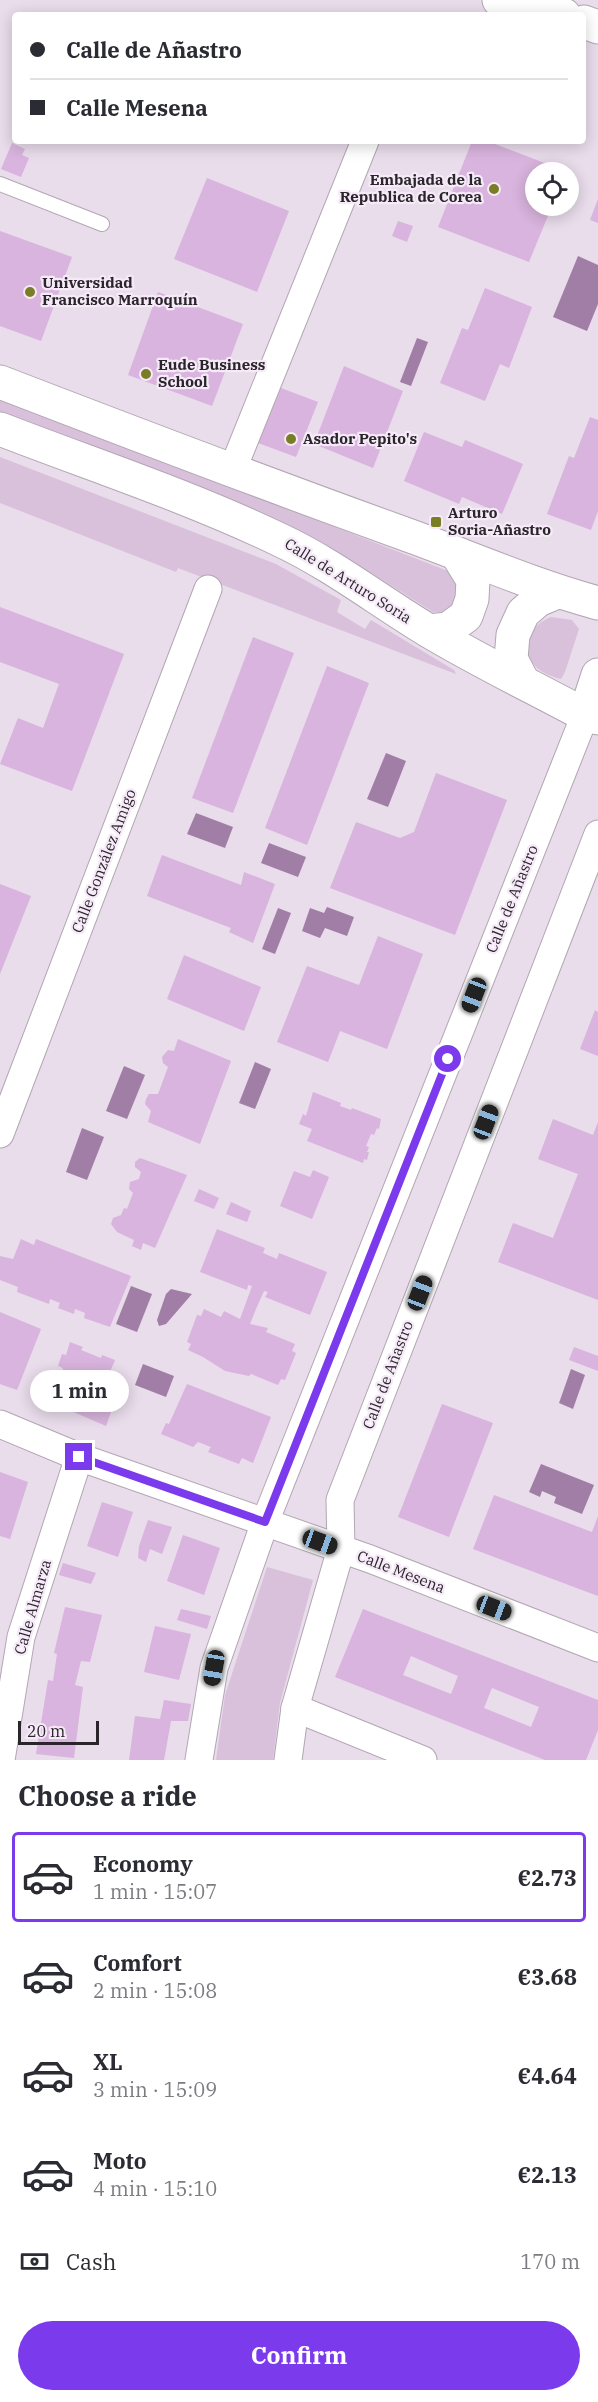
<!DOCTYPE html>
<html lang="en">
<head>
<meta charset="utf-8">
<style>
	body { margin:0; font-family:"IBM Plex Serif",serif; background:#f2f2f3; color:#2b2b33; height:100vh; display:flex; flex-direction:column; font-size:22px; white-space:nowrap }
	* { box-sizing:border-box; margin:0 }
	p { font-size:20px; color:#7c7c81 }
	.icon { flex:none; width:33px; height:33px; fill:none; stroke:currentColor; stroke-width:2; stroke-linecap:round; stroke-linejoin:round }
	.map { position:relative; height:1760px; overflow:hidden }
	.details { display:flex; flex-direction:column; background:#fff; flex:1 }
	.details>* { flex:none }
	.top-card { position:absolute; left:12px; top:12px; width:574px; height:132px; border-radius:6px; box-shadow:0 3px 15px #0003; display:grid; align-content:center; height:132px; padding:0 18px; background:#fff }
	.fabs { position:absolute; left:525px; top:162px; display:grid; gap:12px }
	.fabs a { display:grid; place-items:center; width:54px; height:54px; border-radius:50%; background:#fff; box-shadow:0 3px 15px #0003; font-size:30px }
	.scale { position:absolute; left:18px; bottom:15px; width:81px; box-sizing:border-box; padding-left:6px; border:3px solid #29252a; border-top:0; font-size:16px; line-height:21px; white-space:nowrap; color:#29252a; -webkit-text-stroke:4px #f6e9f8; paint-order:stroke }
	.end { position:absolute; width:27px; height:27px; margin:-14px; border:8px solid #7c3aed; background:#fff; box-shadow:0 0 0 3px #fff }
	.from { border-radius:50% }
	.bubble { position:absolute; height:42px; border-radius:21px; background:#fff; box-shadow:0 3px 15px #0003; font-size:20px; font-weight:800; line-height:42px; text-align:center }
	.car { position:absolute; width:18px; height:36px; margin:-18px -9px; border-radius:8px; box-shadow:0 0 4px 2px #0007; background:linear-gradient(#222 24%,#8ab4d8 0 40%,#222 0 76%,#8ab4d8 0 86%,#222 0) }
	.top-card b { display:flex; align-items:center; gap:21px; height:57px; font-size:22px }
	.top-card b+b { border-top:2px solid #e1e1e2 }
	.top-card i { width:15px; height:15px; background:#2b2b33 }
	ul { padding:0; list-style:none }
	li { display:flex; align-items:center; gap:18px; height:90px; margin:0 12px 9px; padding:0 6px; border:3px solid transparent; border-radius:6px }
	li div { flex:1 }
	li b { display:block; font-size:22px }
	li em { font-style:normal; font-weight:800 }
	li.on { border-color:#7c3aed }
	li>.icon { width:54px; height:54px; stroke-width:1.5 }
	h2 { padding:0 18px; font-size:27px; line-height:72px }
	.pay { display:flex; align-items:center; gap:15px; height:66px; padding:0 18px; font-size:22px }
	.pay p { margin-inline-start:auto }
	.action { display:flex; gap:12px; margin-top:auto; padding:12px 18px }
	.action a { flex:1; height:69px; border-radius:36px; background:#7c3aed; color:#fff; font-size:24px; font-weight:800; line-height:69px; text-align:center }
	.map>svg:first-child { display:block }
	.green { fill:#d9c1dc }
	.water { fill:#a17ea6 }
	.building { fill:#d9b4de; fill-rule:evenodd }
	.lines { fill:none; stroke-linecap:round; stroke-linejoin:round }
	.lane-casing { stroke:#b2a6b3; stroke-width:16 }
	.street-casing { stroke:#b2a6b3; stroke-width:29 }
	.primary-casing { stroke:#b2a6b3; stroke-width:35 }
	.highway-casing { stroke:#b2a6b3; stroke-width:35 }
	.lane { stroke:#fff; stroke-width:14 }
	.street { stroke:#fff; stroke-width:27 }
	.primary { stroke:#fff; stroke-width:33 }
	.highway { stroke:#fff; stroke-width:33 }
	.route { stroke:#7c3aed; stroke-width:8 }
	.poi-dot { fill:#787d26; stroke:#f6e9f8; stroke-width:2 }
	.labels { text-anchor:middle; stroke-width:4.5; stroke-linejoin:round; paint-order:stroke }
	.poi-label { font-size:15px; font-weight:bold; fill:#29252a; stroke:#f6e9f8; text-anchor:start }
	.street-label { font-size:15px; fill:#29252a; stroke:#f6e9f8 }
</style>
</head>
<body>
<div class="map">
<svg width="598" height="1760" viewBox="0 0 598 1760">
	<rect width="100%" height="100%" fill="#e9dceb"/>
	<g class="green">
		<path d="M 0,397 L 448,571 L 459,582 L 456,606 L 444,612 L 433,612 L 340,553 L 293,529 L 0,413 Z"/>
		<path d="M 0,457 L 276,564 L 341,600 L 337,612 L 365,629 L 371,620 L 454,670 L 456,674 L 178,568 L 176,572 L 0,503 Z"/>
		<path d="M 551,617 L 572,620 L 579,629 L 565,672 L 561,679 C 552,677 542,673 535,666 C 518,648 531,624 551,617 Z"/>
		<path d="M 267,1567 L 313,1580 L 280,1703 L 273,1760 L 216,1760 L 225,1695 Z"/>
	</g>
	<g class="water">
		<path d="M 578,256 L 598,265 L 598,304 L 587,331 L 553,317 Z"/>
		<path d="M 417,338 L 428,342 L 411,386 L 400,382 Z"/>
		<path d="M 386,753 L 406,761 L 388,807 L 367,799 Z"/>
		<path d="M 196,813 L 233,827 L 225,848 L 187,834 Z"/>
		<path d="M 269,843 L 306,857 L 298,877 L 261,863 Z"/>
		<path d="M 327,907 L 354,917 L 347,936 L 325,928 L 320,938 L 302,931 L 310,908 L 324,913 Z"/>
		<path d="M 278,908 L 291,913 L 275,954 L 262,949 Z"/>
		<path d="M 255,1062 L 271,1069 L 255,1109 L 239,1103 Z"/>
		<path d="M 124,1066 L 145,1075 L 127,1119 L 106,1111 Z"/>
		<path d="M 82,1128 L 104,1137 L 87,1180 L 66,1172 Z"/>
		<path d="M 131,1286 L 152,1294 L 137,1332 L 116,1324 Z"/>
		<path d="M 171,1289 L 192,1294 L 166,1324 L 159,1326 L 157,1320 L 166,1294 Z"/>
		<path d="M 143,1364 L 174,1376 L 166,1397 L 135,1385 Z"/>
		<path d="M 571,1369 L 585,1375 L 573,1409 L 559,1403 Z"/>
		<path d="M 541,1464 L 594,1485 L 582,1514 L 554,1503 L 556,1497 L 542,1491 L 540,1497 L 529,1492 Z"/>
	</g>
	<g class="building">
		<path d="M 472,141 L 487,141 L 568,172 L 536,172 L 536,206 L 552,206 L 529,262 L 438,227 Z"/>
		<path d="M 12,143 L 25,149 L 22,155 L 29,158 L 21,177 L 1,169 Z"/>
		<path d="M 207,178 L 289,211 L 257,292 L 174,259 Z"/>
		<path d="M 598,199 L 598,223 L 590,220 Z"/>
		<path d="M 398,221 L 413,226 L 407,242 L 392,236 Z"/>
		<path d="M 0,231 L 72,257 L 41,341 L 0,326 Z"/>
		<path d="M 485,288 L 532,307 L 509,368 L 500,364 L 485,401 L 440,383 L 462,328 L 468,330 Z"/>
		<path d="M 158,292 L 243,324 L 212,406 L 128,375 Z"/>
		<path d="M 344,366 L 403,391 L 373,468 L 314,444 Z"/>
		<path d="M 281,388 L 318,402 L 296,457 L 258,443 Z"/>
		<path d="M 590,417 L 598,420 L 598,511 L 591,530 L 547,514 L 569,456 L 574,458 Z"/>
		<path d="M 424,432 L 462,447 L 465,440 L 523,464 L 502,514 L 462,497 L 459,504 L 404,481 Z"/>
		<path d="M 0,607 L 124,654 L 72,791 L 0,764 L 18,718 L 43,728 L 59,684 L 0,662 Z"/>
		<path d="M 253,637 L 294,653 L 233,813 L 192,798 Z"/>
		<path d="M 327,666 L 369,683 L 307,845 L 265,828 Z"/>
		<path d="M 436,773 L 507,800 L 455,935 L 330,888 L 356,822 L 400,838 L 414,832 Z"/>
		<path d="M 162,855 L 241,885 L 244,872 L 275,884 L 253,943 L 229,932 L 231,928 L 147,896 Z"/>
		<path d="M 0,884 L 31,896 L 0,974 Z"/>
		<path d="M 378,936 L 423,954 L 387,1049 L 340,1031 L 328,1062 L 277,1042 L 307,966 L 359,985 Z"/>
		<path d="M 184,955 L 261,987 L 244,1031 L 167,999 Z"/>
		<path d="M 595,1010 L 598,1012 L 598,1056 L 580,1049 Z"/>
		<path d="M 178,1039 L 231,1061 L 200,1144 L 148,1122 L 151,1111 L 145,1104 L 146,1099 L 149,1094 L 158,1094 L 168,1067 L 163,1063 L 162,1057 L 168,1050 L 174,1051 Z"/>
		<path d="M 313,1092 L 341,1103 L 340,1106 L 351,1110 L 352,1108 L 381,1119 L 379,1129 L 377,1128 L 374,1135 L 371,1134 L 366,1146 L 369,1147 L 367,1152 L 369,1152 L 367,1160 L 364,1159 L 363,1163 L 307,1141 L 312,1129 L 299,1124 L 303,1114 L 306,1116 Z"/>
		<path d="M 553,1119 L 593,1135 L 598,1122 L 598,1300 L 498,1262 L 513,1223 L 553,1238 L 578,1174 L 538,1159 Z"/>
		<path d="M 140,1158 L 187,1175 L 155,1248 L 143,1243 L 141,1250 L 132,1246 L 134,1240 L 117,1232 L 111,1224 L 113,1218 L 121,1215 L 124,1208 L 127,1209 L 133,1193 L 129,1189 L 130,1182 L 139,1179 L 141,1172 L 135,1167 L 135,1162 Z"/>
		<path d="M 313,1170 L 329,1177 L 312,1219 L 280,1206 L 294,1171 L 310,1177 Z"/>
		<path d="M 199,1189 L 219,1198 L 214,1209 L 194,1201 Z"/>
		<path d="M 231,1202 L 251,1211 L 247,1222 L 226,1214 Z"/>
		<path d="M 217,1229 L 265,1248 L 263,1253 L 277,1259 L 279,1253 L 327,1272 L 310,1315 L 265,1297 L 268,1292 L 264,1291 L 256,1309 L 250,1324 L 268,1328 L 266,1332 L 295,1344 L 292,1351 L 296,1353 L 285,1380 L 281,1379 L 278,1385 L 251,1374 L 249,1376 L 225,1371 L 203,1357 L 188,1350 L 191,1344 L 187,1342 L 197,1315 L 201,1316 L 204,1309 L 221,1317 L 224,1311 L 240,1319 L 252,1286 L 248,1285 L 247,1290 L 200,1272 Z"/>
		<path d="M 21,1239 L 34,1245 L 36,1239 L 131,1276 L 110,1327 L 84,1318 L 85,1313 L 75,1309 L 74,1314 L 58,1308 L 60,1303 L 50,1299 L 49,1304 L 17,1292 L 18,1287 L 0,1280 L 0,1256 L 13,1259 Z"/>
		<path d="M 0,1312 L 41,1329 L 17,1390 L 0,1384 Z"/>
		<path d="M 70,1342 L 83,1347 L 81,1350 L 101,1358 L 102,1355 L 115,1360 L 99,1398 L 114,1404 L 106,1426 L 50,1402 L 63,1368 L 58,1366 L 62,1354 L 66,1355 Z"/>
		<path d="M 574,1347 L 598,1356 L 598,1371 L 569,1360 Z"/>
		<path d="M 187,1384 L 271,1417 L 253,1463 L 242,1458 L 239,1464 L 208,1452 L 211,1447 L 198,1442 L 193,1447 L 161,1434 L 166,1423 L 169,1424 Z"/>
		<path d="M 442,1404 L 493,1423 L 449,1537 L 398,1517 Z"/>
		<path d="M 0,1472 L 28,1482 L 10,1539 L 0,1536 Z"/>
		<path d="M 494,1495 L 592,1532 L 598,1516 L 598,1596 L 473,1549 Z"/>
		<path d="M 102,1502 L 133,1512 L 118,1557 L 87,1546 Z"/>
		<path d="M 148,1520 L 172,1527 L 162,1554 L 150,1549 L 146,1562 L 138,1558 L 139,1546 Z"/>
		<path d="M 183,1535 L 220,1548 L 204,1595 L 167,1581 Z"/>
		<path d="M 63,1563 L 96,1573 L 91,1584 L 59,1575 Z"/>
		<path d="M 65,1607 L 102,1615 L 90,1662 L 81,1661 L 75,1685 L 83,1687 L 74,1758 L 36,1754 L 48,1680 L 53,1681 L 57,1654 L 54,1653 Z"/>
		<path d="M 181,1609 L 211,1616 L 207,1629 L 177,1620 Z"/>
		<path d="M 363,1609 L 598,1700 L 598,1730 L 586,1760 L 545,1760 L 335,1677 ZM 411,1656 L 458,1676 L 451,1694 L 403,1675 ZM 492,1688 L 539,1707 L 531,1727 L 484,1708 Z"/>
		<path d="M 155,1626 L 191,1634 L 179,1680 L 144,1672 Z"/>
		<path d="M 164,1700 L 191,1704 L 188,1721 L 171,1721 L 164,1760 L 129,1760 L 135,1716 L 160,1719 Z"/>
	</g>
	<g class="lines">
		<defs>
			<path id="lane" d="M 0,184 L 102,224"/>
			<g id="street">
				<path d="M 232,471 L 365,141"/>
				<path d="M 0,1134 L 208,589"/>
				<path d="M 0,1424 L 79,1457 L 370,1559 L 598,1648"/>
				<path d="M 295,1708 L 423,1760"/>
				<path d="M 1,1760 L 21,1637 L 79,1457"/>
				<path d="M 199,1760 L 214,1668 L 265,1522 L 585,715"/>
				<path d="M 288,1760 L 295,1708 L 341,1549 L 340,1500 L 598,834"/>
			</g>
			<g id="primary">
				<path d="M 0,382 C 135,434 269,485 405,534 C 469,557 532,585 598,603"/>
				<path d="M 0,429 C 93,465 188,496 278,539 C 332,564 379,601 429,631 C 479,661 533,687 585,715 L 598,718"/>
				<path d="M 429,631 L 448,629 L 466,616 L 472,599 L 473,580 L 457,554"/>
				<path d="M 522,680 L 511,659 L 513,635 L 523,613 L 538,600 L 557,592"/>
				<path d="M 585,715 L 598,675"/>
			</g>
			<g id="highway">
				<path d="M 499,0 L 564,15"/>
				<path d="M 584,22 L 598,27"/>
			</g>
		</defs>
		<use href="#lane" class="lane-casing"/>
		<use href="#street" class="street-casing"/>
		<use href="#primary" class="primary-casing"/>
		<use href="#highway" class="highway-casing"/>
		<use href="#lane" class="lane"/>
		<use href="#street" class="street"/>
		<use href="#primary" class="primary"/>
		<use href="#highway" class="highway"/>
	</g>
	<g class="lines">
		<path class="route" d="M 79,1457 L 265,1522 L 448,1059"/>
	</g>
	<g class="poi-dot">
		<circle cx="494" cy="189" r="6"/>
		<circle cx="30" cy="292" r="6"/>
		<circle cx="146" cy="374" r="6"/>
		<circle cx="291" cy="439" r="6"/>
		<rect x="430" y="516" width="12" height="12" rx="3"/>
	</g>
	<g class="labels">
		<g class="poi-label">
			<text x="482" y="185" text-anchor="end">Embajada de la<tspan x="482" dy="17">Republica de Corea</tspan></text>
			<text x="42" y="288">Universidad<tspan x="42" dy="17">Francisco Marroquín</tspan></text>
			<text x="158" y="370">Eude Business<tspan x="158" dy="17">School</tspan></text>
			<text x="303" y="444">Asador Pepito's</text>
			<text x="448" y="518">Arturo<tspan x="448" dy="17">Soria-Añastro</tspan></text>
		</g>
		<g class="street-label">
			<text transform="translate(348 581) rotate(32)" y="5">Calle de Arturo Soria</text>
			<text transform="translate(104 861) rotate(-69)" y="5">Calle González Amigo</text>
			<text transform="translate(512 899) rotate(-68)" y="5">Calle de Añastro</text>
			<text transform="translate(388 1375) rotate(-69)" y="5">Calle de Añastro</text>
			<text transform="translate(401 1572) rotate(21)" y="5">Calle Mesena</text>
			<text transform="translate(33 1607) rotate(-74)" y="5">Calle Almarza</text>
		</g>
	</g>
</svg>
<div class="fabs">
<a><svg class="icon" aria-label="locate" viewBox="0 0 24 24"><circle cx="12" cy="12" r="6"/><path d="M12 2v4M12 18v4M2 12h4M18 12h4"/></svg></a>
</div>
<div class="scale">20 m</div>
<i class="end from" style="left:448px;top:1059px"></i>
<i class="end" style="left:79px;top:1457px"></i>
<div class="bubble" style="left:30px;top:1370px;width:99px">1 min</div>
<i class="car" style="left:474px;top:995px;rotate:201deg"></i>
<i class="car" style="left:486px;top:1122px;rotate:21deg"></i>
<i class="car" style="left:420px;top:1293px;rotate:21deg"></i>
<i class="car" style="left:320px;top:1542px;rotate:110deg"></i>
<i class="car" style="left:494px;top:1608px;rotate:111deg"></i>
<i class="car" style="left:214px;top:1668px;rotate:190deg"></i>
<div class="top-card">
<b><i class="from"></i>Calle de Añastro</b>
<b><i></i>Calle Mesena</b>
</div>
</div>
<section class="details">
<h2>Choose a ride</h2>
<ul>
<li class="on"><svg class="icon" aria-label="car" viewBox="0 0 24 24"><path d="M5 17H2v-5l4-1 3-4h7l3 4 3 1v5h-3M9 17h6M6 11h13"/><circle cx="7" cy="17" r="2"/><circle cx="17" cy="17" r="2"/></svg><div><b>Economy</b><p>1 min · 15:07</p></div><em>€2.73</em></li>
<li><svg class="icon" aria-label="car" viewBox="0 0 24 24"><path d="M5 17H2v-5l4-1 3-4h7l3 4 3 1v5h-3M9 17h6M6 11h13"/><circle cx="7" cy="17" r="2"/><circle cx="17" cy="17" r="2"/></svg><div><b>Comfort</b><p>2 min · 15:08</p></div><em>€3.68</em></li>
<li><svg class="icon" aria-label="car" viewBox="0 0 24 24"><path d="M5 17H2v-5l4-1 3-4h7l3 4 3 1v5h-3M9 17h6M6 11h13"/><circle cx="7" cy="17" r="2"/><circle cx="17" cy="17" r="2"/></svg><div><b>XL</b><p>3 min · 15:09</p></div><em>€4.64</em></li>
<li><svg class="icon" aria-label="car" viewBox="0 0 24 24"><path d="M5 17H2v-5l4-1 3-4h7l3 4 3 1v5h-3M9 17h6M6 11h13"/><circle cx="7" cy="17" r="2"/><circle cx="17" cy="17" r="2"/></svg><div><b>Moto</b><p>4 min · 15:10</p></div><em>€2.13</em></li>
</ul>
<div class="pay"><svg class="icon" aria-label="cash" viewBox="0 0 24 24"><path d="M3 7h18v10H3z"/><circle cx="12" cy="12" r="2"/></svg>Cash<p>170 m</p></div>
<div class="action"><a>Confirm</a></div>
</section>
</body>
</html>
